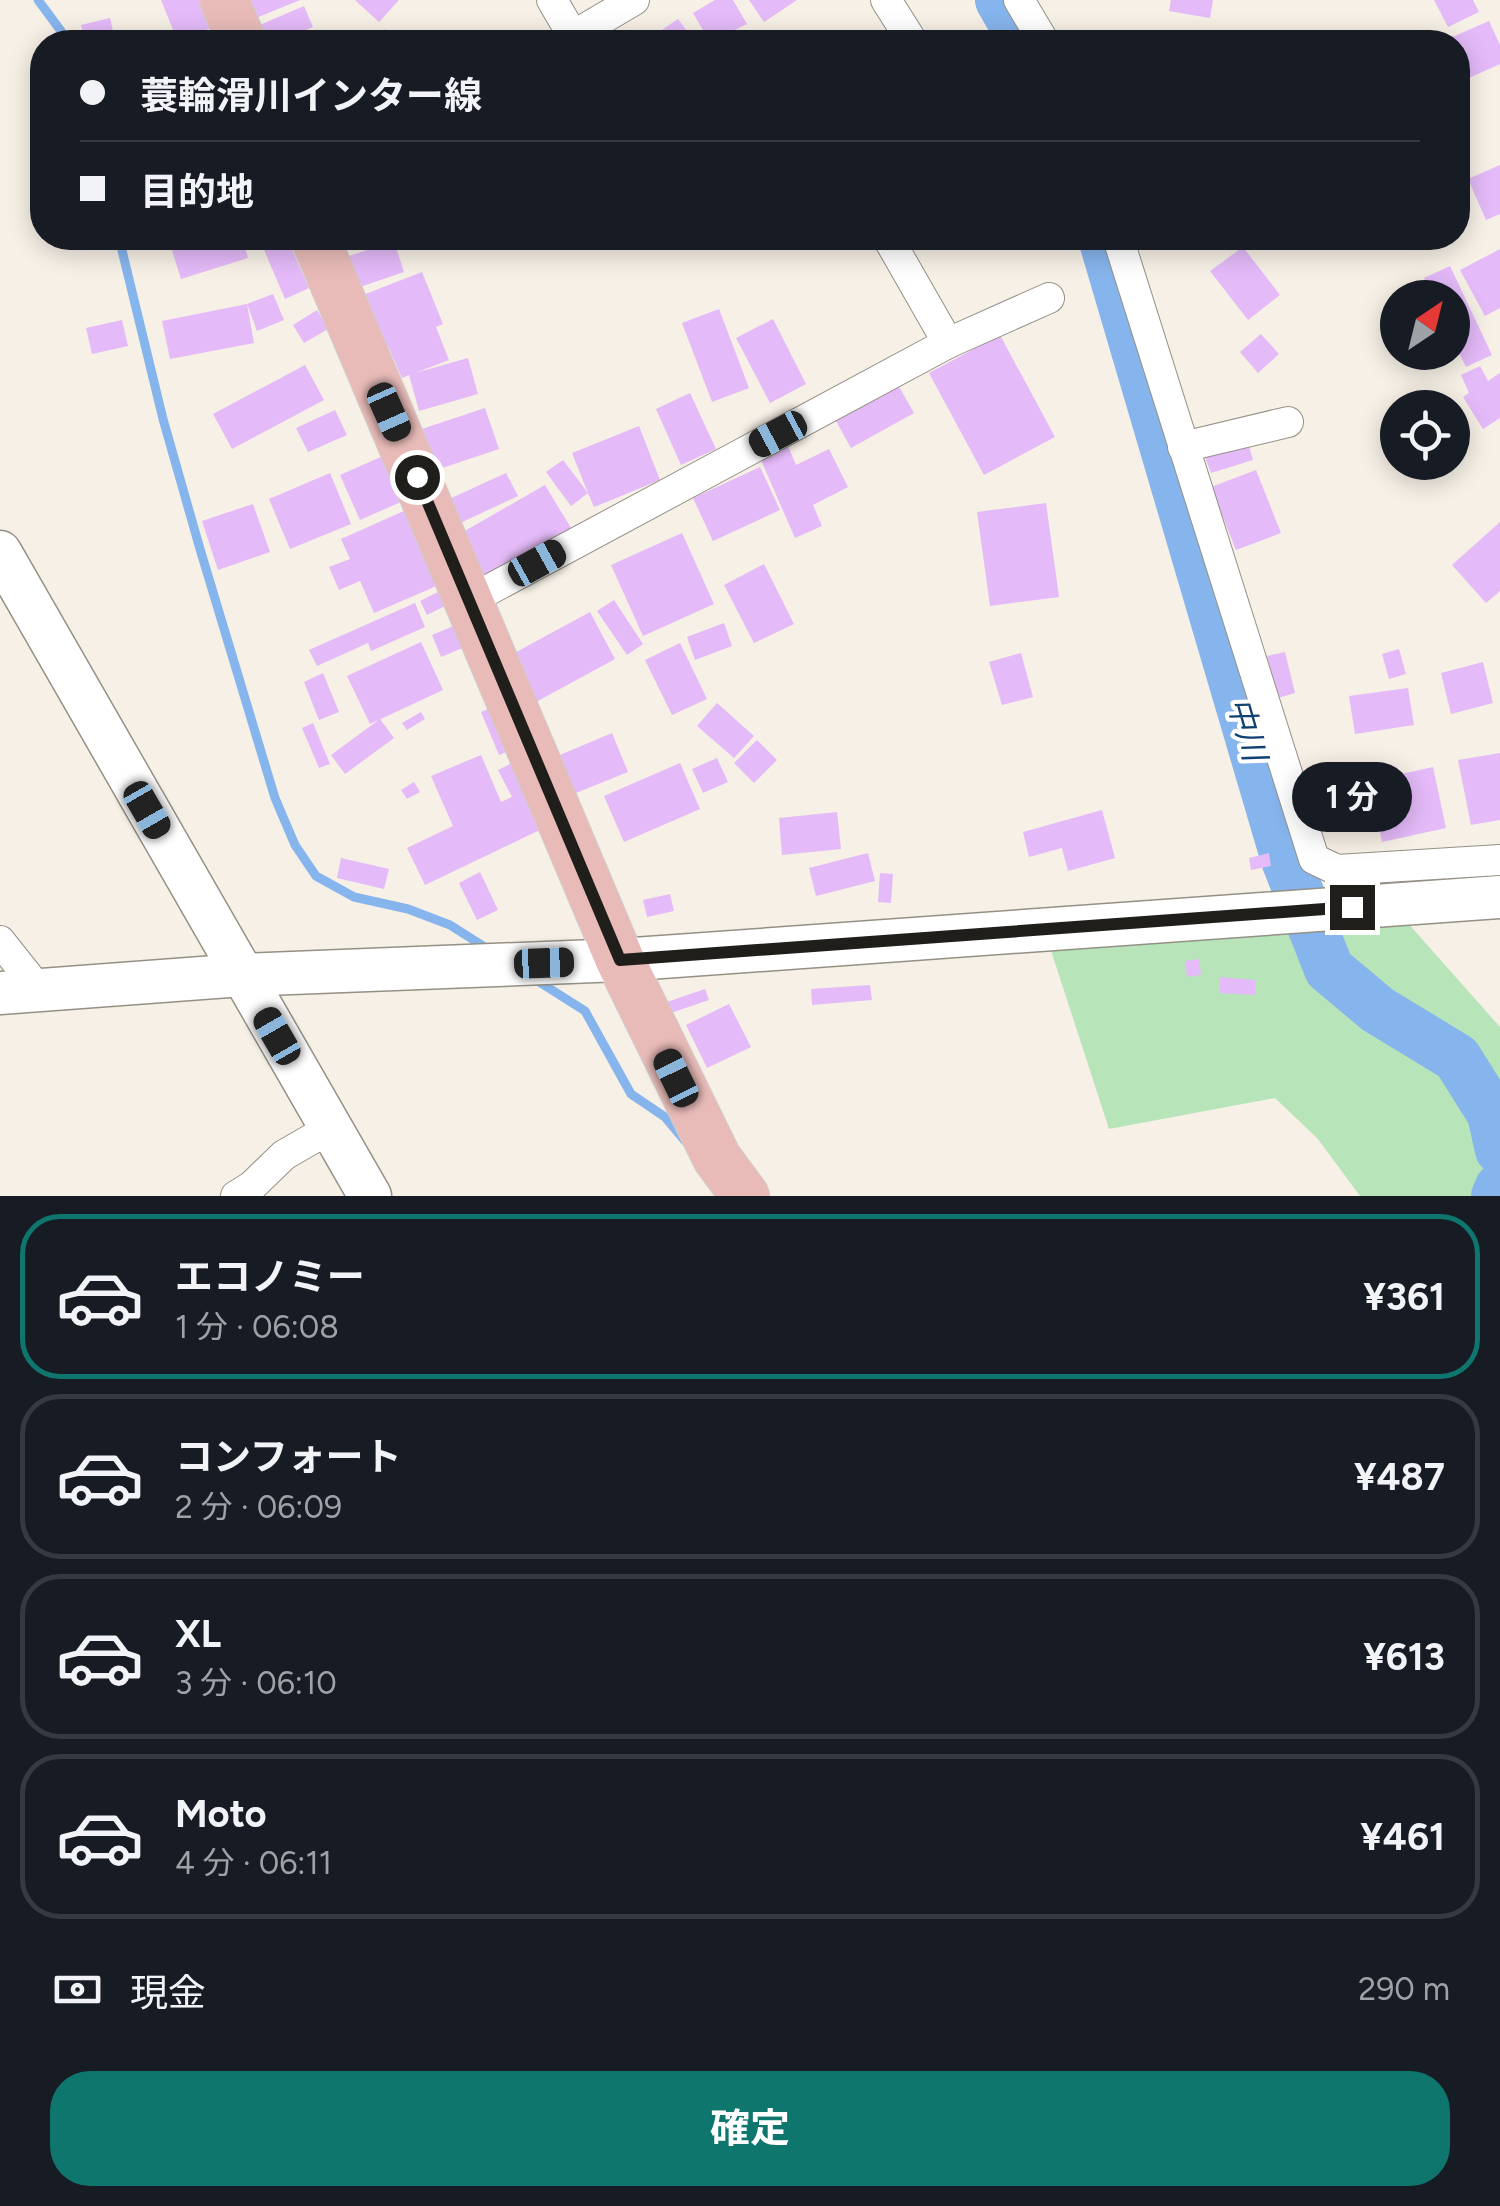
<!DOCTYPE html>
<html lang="ja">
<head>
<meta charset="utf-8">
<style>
	body { margin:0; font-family:Figtree,"Noto Sans JP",sans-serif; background:#20242c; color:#f1f3f6; height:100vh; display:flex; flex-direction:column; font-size:38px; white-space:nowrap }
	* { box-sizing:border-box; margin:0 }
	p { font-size:32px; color:#9ea1a6 }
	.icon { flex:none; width:55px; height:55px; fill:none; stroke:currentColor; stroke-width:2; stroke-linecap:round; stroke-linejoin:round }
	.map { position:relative; height:1196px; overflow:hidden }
	.panel { display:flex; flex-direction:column; background:#171b24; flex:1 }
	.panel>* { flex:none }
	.guide { position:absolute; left:30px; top:30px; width:1440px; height:220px; border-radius:40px; box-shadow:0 5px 25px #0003; display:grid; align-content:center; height:220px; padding:0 50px; background:#171b24 }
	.needle { width:65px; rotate:35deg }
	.buttons { position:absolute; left:1380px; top:280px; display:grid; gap:20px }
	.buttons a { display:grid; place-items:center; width:90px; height:90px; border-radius:50%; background:#171b24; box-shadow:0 5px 25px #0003; font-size:50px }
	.end { position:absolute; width:45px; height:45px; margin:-22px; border:12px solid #201e1a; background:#fff; box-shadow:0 0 0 5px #fff }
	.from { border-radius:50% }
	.bubble { position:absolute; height:70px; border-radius:35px; background:#171b24; box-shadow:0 5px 25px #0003; font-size:32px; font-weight:700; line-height:70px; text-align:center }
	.car { position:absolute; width:30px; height:60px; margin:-30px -15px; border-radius:12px; box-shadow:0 0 8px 2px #0007; background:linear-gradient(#222 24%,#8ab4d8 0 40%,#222 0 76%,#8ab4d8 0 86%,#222 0) }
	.guide b { display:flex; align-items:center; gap:35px; height:95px; font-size:38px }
	.guide b+b { border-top:2px solid #363941 }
	.guide i { width:25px; height:25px; background:#f1f3f6 }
	ul { padding:18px 0 0; list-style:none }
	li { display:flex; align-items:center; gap:30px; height:165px; margin:0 20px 15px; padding:0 30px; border:5px solid #363941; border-radius:40px }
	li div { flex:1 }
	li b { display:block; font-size:38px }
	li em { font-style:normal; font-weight:700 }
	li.current { border-color:#0f766e }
	li>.icon { width:90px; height:90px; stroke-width:1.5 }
	.pay { display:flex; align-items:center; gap:25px; height:110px; padding:0 50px; font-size:38px }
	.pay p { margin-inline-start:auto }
	.primary-button { display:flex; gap:20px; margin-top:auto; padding:20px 50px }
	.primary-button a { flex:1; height:115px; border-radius:40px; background:#0f766e; color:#fff; font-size:40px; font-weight:700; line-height:115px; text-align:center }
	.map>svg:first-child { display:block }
	.green { fill:#b7e5b9 }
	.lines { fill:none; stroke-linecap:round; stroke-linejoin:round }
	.stream { stroke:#86b4ec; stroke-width:9 }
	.river { stroke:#86b4ec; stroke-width:50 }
	.building { fill:#e4baf8 }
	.street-casing { stroke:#959086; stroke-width:32 }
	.secondary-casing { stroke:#959086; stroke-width:45 }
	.primary-casing { stroke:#cececd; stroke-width:50 }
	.street { stroke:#fff; stroke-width:30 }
	.secondary { stroke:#fff; stroke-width:42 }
	.primary { stroke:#e8bbb8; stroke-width:48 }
	.route { stroke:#201e1a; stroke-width:12 }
	.labels { text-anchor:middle; stroke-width:8; stroke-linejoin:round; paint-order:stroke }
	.water-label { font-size:32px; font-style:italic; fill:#114073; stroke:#fff }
</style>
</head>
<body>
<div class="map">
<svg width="1500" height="1196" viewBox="0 0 1500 1196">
	<rect width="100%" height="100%" fill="#f6f0e6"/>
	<path class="green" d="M 1391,904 L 1500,1027 L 1500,1196 L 1360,1196 L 1318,1139 L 1275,1098 L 1109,1129 L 1044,929 Z"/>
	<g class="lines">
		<g class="stream">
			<path d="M 38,0 L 61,31 L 65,42"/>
			<path d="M 119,238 L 163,419 L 200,549 L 275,798 L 295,845 L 316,876 L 354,897 L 408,909 L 450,925 L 491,951"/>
			<path d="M 533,978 L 585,1011 L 631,1094 L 665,1117 L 686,1142"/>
		</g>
		<g class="river">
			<path d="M 1000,0 L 1024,42"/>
			<path d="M 1103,238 L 1286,860 L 1329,969 L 1378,1010 L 1457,1058 L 1492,1114 L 1500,1150"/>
			<path d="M 1496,1196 L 1500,1187"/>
		</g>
	</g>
	<g class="building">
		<path d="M 161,0 L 210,0 L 220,24 L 178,42 Z"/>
		<path d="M 241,0 L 300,0 L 251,20 Z"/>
		<path d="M 355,0 L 399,0 L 379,22 Z"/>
		<path d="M 715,0 L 733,0 L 747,24 L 710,42 L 693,13 Z"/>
		<path d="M 749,0 L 797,0 L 764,22 Z"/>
		<path d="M 1171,0 L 1213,0 L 1210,18 L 1169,11 Z"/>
		<path d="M 1434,0 L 1473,0 L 1479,12 L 1448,27 Z"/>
		<path d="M 304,6 L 313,27 L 277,42 L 259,42 L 253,28 Z"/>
		<path d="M 110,18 L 114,35 L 85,41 L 81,25 Z"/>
		<path d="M 678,19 L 695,42 L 649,42 L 647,40 Z"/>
		<path d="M 1489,21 L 1500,45 L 1500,64 L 1458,83 L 1458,42 L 1441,42 Z"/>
		<path d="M 385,29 L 401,42 L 373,42 Z"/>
		<path d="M 1500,165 L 1500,214 L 1486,220 L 1468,179 Z"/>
		<path d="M 168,238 L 242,238 L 248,258 L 181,279 Z"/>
		<path d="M 259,238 L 287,238 L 309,288 L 285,299 Z"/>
		<path d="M 394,241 L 404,272 L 354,289 L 343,258 Z"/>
		<path d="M 1243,247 L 1280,295 L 1248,320 L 1210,271 Z"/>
		<path d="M 1500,249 L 1500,308 L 1485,316 L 1460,270 Z"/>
		<path d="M 1450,266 L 1492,355 L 1466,367 L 1452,339 L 1452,298 L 1433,298 L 1424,278 Z"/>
		<path d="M 422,272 L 443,324 L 436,327 L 449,360 L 415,373 L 468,358 L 478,394 L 419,411 L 409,375 L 402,378 L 388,346 L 384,348 L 363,295 Z"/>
		<path d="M 273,294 L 284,320 L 257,331 L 247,304 Z"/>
		<path d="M 247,304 L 254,343 L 170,359 L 162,321 Z"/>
		<path d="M 719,309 L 749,388 L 712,402 L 682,323 Z"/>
		<path d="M 317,310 L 328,329 L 304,343 L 293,325 Z"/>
		<path d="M 773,319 L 806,384 L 770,403 L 736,338 Z"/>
		<path d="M 122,320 L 128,346 L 92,354 L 86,328 Z"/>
		<path d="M 1261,334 L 1279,354 L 1258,373 L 1240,352 Z"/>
		<path d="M 1000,335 L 1055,437 L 984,475 L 929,373 Z"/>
		<path d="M 305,365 L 324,400 L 232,449 L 213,414 Z"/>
		<path d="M 1480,366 L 1488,381 L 1500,373 L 1500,418 L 1483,429 L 1463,397 L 1469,393 L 1461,375 Z"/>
		<path d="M 898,385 L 914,413 L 851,448 L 836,421 Z"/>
		<path d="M 690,393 L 716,449 L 681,465 L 656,409 Z"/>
		<path d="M 485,408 L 499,449 L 430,472 L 416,431 Z"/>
		<path d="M 335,410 L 347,435 L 308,452 L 296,428 Z"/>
		<path d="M 639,426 L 660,480 L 594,507 L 588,493 L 571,506 L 546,472 L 563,460 L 588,493 L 572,453 Z"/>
		<path d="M 1248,443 L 1253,460 L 1211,473 L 1205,457 Z"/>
		<path d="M 788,446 L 796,465 L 829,449 L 848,487 L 813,505 L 822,526 L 795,538 L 760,458 Z"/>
		<path d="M 383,456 L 403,501 L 360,520 L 340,475 Z"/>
		<path d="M 760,467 L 780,510 L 713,541 L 693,498 Z"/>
		<path d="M 1256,470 L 1281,533 L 1236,550 L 1211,487 Z"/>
		<path d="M 330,473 L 351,524 L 290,549 L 269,499 Z"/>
		<path d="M 506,473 L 518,496 L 458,524 L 447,500 Z"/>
		<path d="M 545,485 L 571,528 L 482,580 L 456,536 Z"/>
		<path d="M 1046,503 L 1059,597 L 990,606 L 977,512 Z"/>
		<path d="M 253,504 L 270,552 L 218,570 L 202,521 Z"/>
		<path d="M 406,510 L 439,585 L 374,613 L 360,581 L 339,590 L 329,567 L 350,559 L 341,539 Z"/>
		<path d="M 1500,522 L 1500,591 L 1486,603 L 1452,565 Z"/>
		<path d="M 682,533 L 714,604 L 643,636 L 611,565 Z"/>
		<path d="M 764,564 L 794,624 L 754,643 L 724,585 Z"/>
		<path d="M 440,591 L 447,605 L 427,615 L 420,601 Z"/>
		<path d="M 614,600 L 643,644 L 627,655 L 597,611 Z"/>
		<path d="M 415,603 L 425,627 L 371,651 L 368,643 L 317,666 L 309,650 Z"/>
		<path d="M 590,612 L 615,659 L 534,703 L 509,656 Z"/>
		<path d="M 724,623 L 732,646 L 695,660 L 687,637 Z"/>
		<path d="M 456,625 L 465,647 L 441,657 L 432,635 Z"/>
		<path d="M 421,642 L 443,690 L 370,724 L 347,676 Z"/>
		<path d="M 680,643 L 707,699 L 672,715 L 645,660 Z"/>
		<path d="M 1399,649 L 1406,674 L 1389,679 L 1382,654 Z"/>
		<path d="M 1285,652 L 1295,693 L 1278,698 L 1267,656 Z"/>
		<path d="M 1021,653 L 1033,697 L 1002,705 L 989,662 Z"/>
		<path d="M 1483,662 L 1493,703 L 1451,714 L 1441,673 Z"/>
		<path d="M 323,673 L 339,712 L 319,720 L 304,682 Z"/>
		<path d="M 1408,688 L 1414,725 L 1355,734 L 1349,696 Z"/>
		<path d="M 717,703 L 754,736 L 734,758 L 697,726 Z"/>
		<path d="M 495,706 L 513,749 L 499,755 L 481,712 Z"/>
		<path d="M 421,712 L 425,719 L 407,730 L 402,723 Z"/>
		<path d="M 380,719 L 394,738 L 345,774 L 331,755 Z"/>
		<path d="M 313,723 L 330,764 L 319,768 L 302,728 Z"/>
		<path d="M 612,733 L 628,772 L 571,795 L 555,757 Z"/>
		<path d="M 757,740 L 777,760 L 754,783 L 734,763 Z"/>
		<path d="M 1500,753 L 1500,820 L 1471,825 L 1458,760 Z"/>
		<path d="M 481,755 L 501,802 L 512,797 L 498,770 L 512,763 L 544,828 L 425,885 L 407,848 L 453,826 L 431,776 Z"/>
		<path d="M 717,758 L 728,782 L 703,793 L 692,769 Z"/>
		<path d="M 680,763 L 700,809 L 624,842 L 604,796 Z"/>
		<path d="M 1433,767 L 1446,828 L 1382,842 L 1369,781 Z"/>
		<path d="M 414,782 L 420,792 L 407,799 L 401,790 Z"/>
		<path d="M 1102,810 L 1115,858 L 1068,871 L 1062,848 L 1029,857 L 1023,832 Z"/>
		<path d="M 837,812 L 841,849 L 782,855 L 779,818 Z"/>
		<path d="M 868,853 L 875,881 L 816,896 L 809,868 Z"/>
		<path d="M 1269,853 L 1271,866 L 1251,870 L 1249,858 Z"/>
		<path d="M 341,858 L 389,869 L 384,889 L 337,878 Z"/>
		<path d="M 480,872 L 498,910 L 477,920 L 459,883 Z"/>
		<path d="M 880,873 L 893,874 L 891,903 L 878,902 Z"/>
		<path d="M 670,894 L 674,911 L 647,917 L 643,900 Z"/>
		<path d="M 1199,959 L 1201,975 L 1187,977 L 1185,961 Z"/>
		<path d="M 1220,977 L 1255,980 L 1255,995 L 1220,993 Z"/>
		<path d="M 870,985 L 872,1000 L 812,1005 L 811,989 Z"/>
		<path d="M 705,989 L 709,1000 L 662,1016 L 658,1005 Z"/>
		<path d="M 729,1004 L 751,1047 L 707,1068 L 686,1025 Z"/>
	</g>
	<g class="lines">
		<defs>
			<g id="street">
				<path d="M 552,0 L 573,36 L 634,0"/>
				<path d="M 886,0 L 910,38 L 903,42"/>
				<path d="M 1019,0 L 1044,42"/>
				<path d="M 1118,238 L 1314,859 L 1337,870 L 1500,860"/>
				<path d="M 948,343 L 1049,298"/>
				<path d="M 1183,447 L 1288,422"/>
				<path d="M 468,601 L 948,343 L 888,238"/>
				<path d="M 0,941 L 39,990"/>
				<path d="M 236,1196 L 252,1186 L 284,1155 L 331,1128"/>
			</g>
			<g id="secondary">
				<path d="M 0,552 L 370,1196"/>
				<path d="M 0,993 L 242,975 L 620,960 L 1500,897"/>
			</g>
			<g id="primary">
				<path d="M 224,0 L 242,42"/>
				<path d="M 315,238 L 620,960 L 717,1158 L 745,1196"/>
			</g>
		</defs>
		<use href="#street" class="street-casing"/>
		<use href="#secondary" class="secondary-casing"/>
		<use href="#primary" class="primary-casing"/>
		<use href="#street" class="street"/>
		<use href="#secondary" class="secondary"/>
		<use href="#primary" class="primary"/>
	</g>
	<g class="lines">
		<path class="route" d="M 417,477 L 620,960 L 1352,907"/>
	</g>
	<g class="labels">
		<g class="water-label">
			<text transform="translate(1247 729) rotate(74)" y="11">中川</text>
		</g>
	</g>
</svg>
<div class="buttons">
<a><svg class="needle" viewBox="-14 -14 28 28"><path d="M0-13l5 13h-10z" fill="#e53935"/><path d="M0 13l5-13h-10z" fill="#9ea1a6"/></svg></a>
<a><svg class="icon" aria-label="locate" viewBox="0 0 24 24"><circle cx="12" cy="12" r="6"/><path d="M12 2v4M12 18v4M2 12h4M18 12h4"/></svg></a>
</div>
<i class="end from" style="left:417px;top:477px"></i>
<i class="end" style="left:1352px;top:907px"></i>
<div class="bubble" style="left:1292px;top:762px;width:120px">1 分</div>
<i class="car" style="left:389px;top:412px;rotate:156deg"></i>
<i class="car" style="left:778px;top:434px;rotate:242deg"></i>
<i class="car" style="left:537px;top:563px;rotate:61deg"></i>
<i class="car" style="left:147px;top:810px;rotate:150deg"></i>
<i class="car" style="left:544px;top:963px;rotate:88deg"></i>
<i class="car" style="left:277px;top:1036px;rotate:330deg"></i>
<i class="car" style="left:676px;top:1078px;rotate:334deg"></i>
<div class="guide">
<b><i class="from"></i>蓑輪滑川インター線</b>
<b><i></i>目的地</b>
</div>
</div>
<section class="panel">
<ul>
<li class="current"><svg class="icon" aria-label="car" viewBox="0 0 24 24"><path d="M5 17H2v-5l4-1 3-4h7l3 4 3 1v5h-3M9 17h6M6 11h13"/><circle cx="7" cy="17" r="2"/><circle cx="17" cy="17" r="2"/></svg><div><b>エコノミー</b><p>1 分 · 06:08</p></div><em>¥361</em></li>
<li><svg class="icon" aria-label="car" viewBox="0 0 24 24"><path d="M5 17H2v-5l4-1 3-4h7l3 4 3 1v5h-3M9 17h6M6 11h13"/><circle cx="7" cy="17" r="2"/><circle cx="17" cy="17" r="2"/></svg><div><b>コンフォート</b><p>2 分 · 06:09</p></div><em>¥487</em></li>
<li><svg class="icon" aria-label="car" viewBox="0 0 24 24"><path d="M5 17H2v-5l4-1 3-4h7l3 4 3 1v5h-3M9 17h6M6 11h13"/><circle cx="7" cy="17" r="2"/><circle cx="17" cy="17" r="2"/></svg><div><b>XL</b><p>3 分 · 06:10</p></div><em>¥613</em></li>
<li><svg class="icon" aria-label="car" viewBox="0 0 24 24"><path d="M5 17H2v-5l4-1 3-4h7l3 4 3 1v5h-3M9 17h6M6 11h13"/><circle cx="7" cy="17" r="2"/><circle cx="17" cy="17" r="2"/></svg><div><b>Moto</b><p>4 分 · 06:11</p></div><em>¥461</em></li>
</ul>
<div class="pay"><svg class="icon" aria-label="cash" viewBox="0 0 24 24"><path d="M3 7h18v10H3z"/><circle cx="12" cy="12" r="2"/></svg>現金<p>290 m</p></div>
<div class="primary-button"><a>確定</a></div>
</section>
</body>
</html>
